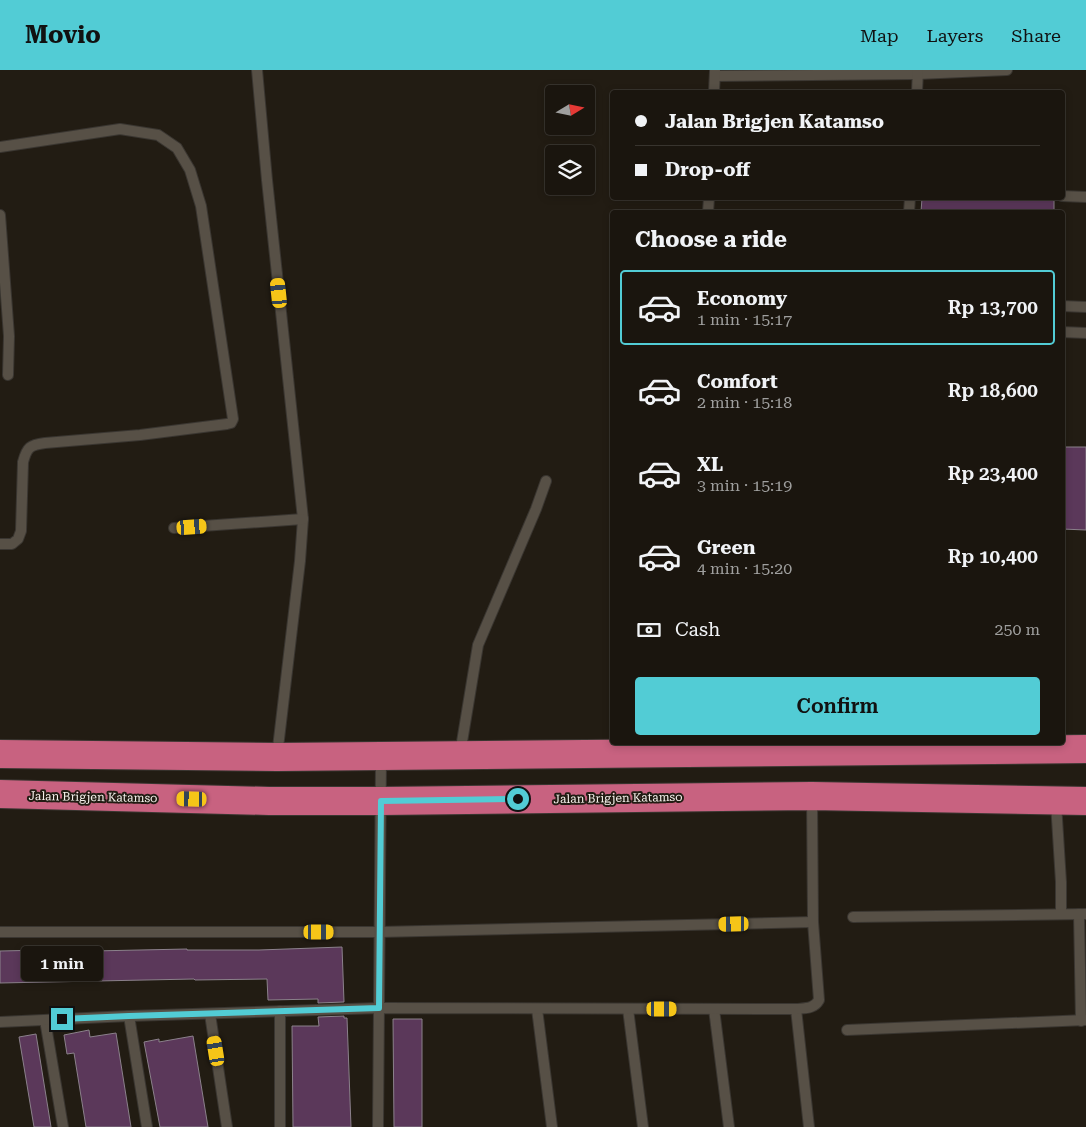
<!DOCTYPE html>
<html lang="en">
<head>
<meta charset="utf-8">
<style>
	body { margin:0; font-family:"Roboto Serif",serif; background:#27221c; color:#f1f3f6; height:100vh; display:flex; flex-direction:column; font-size:19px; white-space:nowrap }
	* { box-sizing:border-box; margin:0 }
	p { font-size:16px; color:#9f9f9e }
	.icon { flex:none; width:28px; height:28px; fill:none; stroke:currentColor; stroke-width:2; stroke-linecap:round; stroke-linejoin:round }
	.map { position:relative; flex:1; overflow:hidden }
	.drawer { position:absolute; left:610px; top:140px; width:455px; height:535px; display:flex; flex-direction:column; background:#1a150e; border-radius:5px; box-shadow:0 2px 8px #0003,0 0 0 1px #38342e }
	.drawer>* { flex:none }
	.hud { position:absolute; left:610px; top:20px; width:455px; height:110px; border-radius:5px; box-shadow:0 2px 8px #0003,0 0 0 1px #38342e; display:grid; align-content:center; height:110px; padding:0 25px; background:#1a150e }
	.needle { width:32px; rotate:80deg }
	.tools { position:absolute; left:545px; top:15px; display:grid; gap:10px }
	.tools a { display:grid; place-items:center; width:50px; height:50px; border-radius:5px; background:#1a150e; box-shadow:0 2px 8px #0003,0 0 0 1px #38342e; font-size:25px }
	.end { position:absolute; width:22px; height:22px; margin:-11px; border:6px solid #52ccd5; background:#111; box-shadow:0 0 0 2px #111 }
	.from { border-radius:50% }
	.bubble { position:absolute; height:35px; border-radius:5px; background:#1a150e; box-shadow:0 2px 8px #0003,0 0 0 1px #38342e; font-size:16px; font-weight:600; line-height:35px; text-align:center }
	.car { position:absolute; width:15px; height:30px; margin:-15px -8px; border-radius:6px; box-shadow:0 0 4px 1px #0007; background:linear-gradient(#f5c518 24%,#345 0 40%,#f5c518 0 76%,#345 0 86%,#f5c518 0) }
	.hud b { display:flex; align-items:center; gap:18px; height:48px; font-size:19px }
	.hud b+b { border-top:1px solid #38342e }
	.hud i { width:12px; height:12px; background:#f1f3f6 }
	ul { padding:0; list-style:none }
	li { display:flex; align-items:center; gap:15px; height:75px; margin:0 10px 8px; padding:0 15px; border:2px solid transparent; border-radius:5px }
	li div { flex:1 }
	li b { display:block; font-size:19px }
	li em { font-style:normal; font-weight:600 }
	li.selected { border-color:#52ccd5 }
	li>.icon { width:45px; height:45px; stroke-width:1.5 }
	h2 { padding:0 25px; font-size:22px; line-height:60px }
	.pay { display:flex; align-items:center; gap:12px; height:55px; padding:0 25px; font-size:19px }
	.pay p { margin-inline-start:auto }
	.button { display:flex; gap:10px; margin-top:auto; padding:10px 25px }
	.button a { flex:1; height:58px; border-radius:5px; background:#52ccd5; color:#111; font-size:20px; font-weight:600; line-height:58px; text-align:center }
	header { display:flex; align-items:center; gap:30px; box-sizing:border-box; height:70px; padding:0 25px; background:#52ccd5; color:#111 }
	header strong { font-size:24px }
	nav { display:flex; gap:28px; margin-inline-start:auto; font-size:18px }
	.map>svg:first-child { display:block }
	.building { fill:#5b385a; stroke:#8b818b }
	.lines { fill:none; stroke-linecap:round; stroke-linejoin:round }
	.lane-casing { stroke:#3a3631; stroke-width:12 }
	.highway-casing { stroke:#3a3631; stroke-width:30 }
	.lane { stroke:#575046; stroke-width:10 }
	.highway { stroke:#c86280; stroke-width:28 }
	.route { stroke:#52ccd5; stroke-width:6 }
	.labels { text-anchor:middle; stroke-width:4; stroke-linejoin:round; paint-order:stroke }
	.street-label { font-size:12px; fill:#f7f3ed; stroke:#221c13 }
</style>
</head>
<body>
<header>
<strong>Movio</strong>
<nav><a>Map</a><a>Layers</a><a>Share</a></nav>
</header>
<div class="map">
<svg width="1086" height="1057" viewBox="0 0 1086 1057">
	<rect width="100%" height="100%" fill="#221c13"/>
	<g class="building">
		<path d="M 922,128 L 1054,130 L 1054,142 L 921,142 Z"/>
		<path d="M 1062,377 L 1086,377 L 1086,460 L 1062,459 Z"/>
		<path d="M 342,877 L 344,932 L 318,933 L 318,929 L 268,930 L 267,909 L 195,910 L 194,909 L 0,913 L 0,881 L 45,880 L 45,882 L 187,879 L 187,880 L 259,880 Z"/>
		<path d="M 344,946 L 344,948 L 347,948 L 351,1057 L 293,1057 L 292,956 L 319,956 L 318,947 Z"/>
		<path d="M 393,949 L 422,949 L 422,1057 L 394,1057 Z"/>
		<path d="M 89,960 L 90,967 L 116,963 L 131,1057 L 86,1057 L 74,983 L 67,984 L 64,965 Z"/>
		<path d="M 36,964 L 51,1057 L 34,1057 L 19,967 Z"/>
		<path d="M 193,966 L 208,1057 L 160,1057 L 144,972 L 159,969 L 159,972 Z"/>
	</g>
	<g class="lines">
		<defs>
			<g id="lane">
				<path d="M 257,0 L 267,110 L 303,449 L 300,491 L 277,686"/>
				<path d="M 715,6 L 918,4 L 1007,0"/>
				<path d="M 714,22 L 715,1"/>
				<path d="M 917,22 L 918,0"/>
				<path d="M 0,77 L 120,59 L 158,65 L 177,78 L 190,100 L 201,136 L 233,349 L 231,353 L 227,354 L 140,365 L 45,373 C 30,375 27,377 23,392 L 21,461 L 18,469 L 12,474 L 0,474"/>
				<path d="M 1062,126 L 1086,127"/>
				<path d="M 708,142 L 709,128"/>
				<path d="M 909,142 L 910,128"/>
				<path d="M 0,145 L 9,266 L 8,305"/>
				<path d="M 1062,236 L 1086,237"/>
				<path d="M 1062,262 L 1086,263"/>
				<path d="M 174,458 L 303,449"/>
				<path d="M 460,684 L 478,575 L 536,439 L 546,411"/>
				<path d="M 1056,733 L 1061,812 L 1061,844"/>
				<path d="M 1079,844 L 1081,951"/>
				<path d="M 853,847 L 1086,844"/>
				<path d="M 0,862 L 379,862 L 813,852"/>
				<path d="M 537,939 L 552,1057"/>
				<path d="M 628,939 L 643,1057"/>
				<path d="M 714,939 L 729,1057"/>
				<path d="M 796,939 L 809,1057"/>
				<path d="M 210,944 L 227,1057"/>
				<path d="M 129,946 L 147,1057"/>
				<path d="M 45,950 L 63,1057"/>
				<path d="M 0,952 L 129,946 L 379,938 L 796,939 C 805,938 814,939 819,930 L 813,852 L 812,727"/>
				<path d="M 847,960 L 1086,950"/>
				<path d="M 280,1057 L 280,941"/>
				<path d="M 378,1057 L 381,687"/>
			</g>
			<g id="highway">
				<path d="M 0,684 L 277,687 L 1086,679"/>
				<path d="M 0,724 L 269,731 L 381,731 L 812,726 L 1086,731"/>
			</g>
		</defs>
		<use href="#lane" class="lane-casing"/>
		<use href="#highway" class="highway-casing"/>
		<use href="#lane" class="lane"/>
		<use href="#highway" class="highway"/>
	</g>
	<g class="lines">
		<path class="route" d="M 62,949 L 129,946 L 379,938 L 381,731 L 518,729"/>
	</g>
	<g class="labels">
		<g class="street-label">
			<text transform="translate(93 727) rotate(1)" y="4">Jalan Brigjen Katamso</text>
			<text transform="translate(618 728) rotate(-1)" y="4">Jalan Brigjen Katamso</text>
		</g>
	</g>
</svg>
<div class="tools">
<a><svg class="needle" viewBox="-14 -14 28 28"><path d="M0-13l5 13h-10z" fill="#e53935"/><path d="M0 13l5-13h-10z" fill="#9f9f9e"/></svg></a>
<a><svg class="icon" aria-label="layers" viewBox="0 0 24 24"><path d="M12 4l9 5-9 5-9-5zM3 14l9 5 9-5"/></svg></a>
</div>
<i class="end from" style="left:518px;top:729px"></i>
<i class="end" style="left:62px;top:949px"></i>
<div class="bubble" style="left:21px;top:876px;width:82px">1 min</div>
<i class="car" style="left:279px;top:223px;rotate:354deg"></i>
<i class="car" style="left:192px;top:457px;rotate:86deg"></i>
<i class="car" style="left:192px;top:729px;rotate:271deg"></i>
<i class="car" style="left:734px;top:854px;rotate:269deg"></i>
<i class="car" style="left:319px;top:862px;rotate:90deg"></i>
<i class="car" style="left:662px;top:939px;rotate:90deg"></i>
<i class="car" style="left:216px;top:981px;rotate:351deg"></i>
<div class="hud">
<b><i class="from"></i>Jalan Brigjen Katamso</b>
<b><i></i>Drop-off</b>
</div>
<section class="drawer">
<h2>Choose a ride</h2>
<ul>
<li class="selected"><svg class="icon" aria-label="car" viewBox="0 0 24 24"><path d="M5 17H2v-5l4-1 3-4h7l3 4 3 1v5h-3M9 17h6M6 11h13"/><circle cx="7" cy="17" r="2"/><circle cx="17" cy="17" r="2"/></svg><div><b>Economy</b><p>1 min · 15:17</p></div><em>Rp 13,700</em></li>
<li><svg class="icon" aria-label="car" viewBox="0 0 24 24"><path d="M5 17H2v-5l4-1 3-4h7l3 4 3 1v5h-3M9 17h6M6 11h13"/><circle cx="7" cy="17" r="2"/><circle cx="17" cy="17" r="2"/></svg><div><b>Comfort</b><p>2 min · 15:18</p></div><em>Rp 18,600</em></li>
<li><svg class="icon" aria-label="car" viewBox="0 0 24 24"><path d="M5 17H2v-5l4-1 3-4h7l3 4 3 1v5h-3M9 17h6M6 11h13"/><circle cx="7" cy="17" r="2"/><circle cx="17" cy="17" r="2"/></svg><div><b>XL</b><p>3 min · 15:19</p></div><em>Rp 23,400</em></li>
<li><svg class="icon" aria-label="car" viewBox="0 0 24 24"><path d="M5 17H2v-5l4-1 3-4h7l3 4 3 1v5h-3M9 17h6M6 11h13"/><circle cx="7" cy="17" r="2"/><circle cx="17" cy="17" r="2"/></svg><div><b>Green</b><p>4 min · 15:20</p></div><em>Rp 10,400</em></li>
</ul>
<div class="pay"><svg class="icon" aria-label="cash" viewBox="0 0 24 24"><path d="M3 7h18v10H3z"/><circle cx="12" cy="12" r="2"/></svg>Cash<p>250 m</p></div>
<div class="button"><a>Confirm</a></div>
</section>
</div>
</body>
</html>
